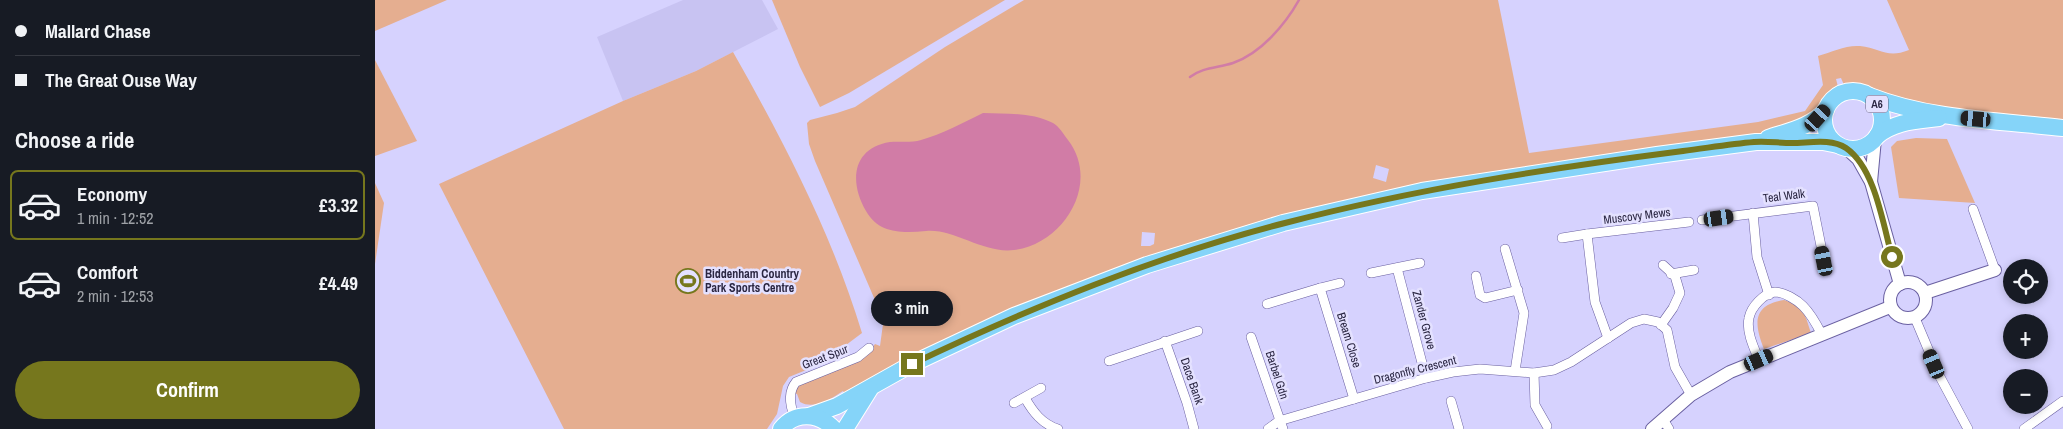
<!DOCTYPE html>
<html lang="en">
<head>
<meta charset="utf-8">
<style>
	body { margin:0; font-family:"Archivo Narrow",sans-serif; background:#242831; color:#f1f3f6; height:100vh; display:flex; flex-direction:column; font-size:19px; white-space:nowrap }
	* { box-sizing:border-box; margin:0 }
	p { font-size:16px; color:#9ea1a6 }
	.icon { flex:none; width:28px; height:28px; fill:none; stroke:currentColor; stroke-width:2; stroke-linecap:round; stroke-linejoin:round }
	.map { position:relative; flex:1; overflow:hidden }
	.drawer { display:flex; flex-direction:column; background:#171b24; width:375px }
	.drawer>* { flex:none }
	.banner { display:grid; align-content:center; height:110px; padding:0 15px; background:#171b24 }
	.buttons { position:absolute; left:1628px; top:259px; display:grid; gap:10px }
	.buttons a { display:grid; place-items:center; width:45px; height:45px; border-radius:50%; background:#171b24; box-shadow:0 2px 8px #0003; font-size:25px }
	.end { position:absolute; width:22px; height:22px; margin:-11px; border:6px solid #76771d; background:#fff; box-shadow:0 0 0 2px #fff }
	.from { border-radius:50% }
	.bubble { position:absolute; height:35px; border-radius:18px; background:#171b24; box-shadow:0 2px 8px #0003; font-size:16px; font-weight:700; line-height:35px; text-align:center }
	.car { position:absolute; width:15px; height:30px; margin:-15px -8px; border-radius:6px; box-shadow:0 0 4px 1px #0007; background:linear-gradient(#222 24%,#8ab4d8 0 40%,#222 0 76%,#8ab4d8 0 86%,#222 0) }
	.banner b { display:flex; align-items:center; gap:18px; height:48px; font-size:19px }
	.banner b+b { border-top:1px solid #363941 }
	.banner i { width:12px; height:12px; background:#f1f3f6 }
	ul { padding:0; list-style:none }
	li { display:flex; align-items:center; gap:15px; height:70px; margin:0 10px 8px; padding:0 5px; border:2px solid transparent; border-radius:8px }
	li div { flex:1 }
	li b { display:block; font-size:19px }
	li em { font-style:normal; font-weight:700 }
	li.current { border-color:#76771d }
	li>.icon { width:45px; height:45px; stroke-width:1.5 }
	h2 { padding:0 15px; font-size:22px; line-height:60px }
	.primary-button { display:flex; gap:10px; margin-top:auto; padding:10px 15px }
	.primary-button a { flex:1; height:58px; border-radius:30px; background:#76771d; color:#fff; font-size:20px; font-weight:700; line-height:58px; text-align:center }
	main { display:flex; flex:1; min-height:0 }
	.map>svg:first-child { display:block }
	.built { fill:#c8c3f2 }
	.green { fill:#e5ae90; fill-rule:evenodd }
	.water { fill:#d17ca6 }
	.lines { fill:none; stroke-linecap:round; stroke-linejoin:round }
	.stream { stroke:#d17ca6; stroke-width:2.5 }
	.street-casing { stroke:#6a60a1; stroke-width:10 }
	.secondary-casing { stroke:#6a60a1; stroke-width:14 }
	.highway-casing { stroke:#fff; stroke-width:18 }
	.street { stroke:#fff; stroke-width:9 }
	.secondary { stroke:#fff; stroke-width:12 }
	.highway { stroke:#85d4f9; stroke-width:16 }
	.route { stroke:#76771d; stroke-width:6 }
	.labels { text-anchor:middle; stroke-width:5; stroke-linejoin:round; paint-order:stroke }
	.shield { fill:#e4e1ff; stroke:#625e7b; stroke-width:1 }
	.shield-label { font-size:11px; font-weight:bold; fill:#2a2642 }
	.street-label { font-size:12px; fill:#2a2642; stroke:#e4e1ff }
	.poi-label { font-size:12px; font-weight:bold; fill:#2a2642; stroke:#e4e1ff; text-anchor:start }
</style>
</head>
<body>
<main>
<section class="drawer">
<div class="banner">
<b><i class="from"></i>Mallard Chase</b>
<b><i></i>The Great Ouse Way</b>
</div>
<h2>Choose a ride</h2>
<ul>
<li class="current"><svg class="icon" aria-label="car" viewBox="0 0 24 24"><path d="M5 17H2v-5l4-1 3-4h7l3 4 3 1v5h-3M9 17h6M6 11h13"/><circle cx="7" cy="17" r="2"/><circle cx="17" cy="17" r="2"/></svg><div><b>Economy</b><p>1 min · 12:52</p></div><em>£3.32</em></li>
<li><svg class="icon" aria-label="car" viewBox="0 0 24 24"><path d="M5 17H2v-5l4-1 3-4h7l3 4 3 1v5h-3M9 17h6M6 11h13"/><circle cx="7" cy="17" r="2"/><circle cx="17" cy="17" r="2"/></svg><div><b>Comfort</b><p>2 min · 12:53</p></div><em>£4.49</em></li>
</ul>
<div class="primary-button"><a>Confirm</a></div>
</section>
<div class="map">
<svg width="1688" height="429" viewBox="0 0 1688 429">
	<rect width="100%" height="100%" fill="#d6d2fe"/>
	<path class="built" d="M 308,0 L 387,0 L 403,29 L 321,71 L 248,101 L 222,37 Z"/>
	<g class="green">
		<path d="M 0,0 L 72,0 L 0,31 Z"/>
		<path d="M 397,0 L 630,0 L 474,93 L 445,107 L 425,67 Z"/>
		<path d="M 649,0 L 1123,0 L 1154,153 L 1383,122 L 1430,111 L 1448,85 L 1443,56 C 1457,52 1470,45 1485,46 C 1505,48 1512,59 1534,50 L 1512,0 L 1688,0 L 1688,121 L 1570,108 L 1508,96 L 1487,88 L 1473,87 L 1469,85 L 1466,78 L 1461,79 L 1463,87 L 1450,101 L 1444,112 L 1389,133 L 1116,172 L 1046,185 L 837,237 L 471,395 L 468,391 C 456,399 439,410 425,402 L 422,394 L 418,393 L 424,384 L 487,359 L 492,355 L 500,344 L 505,346 L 508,324 L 506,314 L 440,161 L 434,144 L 432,123 L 435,120 L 462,113 L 480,107 L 570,47 ZM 1001,165 L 1014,169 L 1011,182 L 998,178 ZM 767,232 L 780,233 L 779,244 L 775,246 L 766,246 Z"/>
		<path d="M 358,52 C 409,142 457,234 487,333 L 467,348 L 473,353 L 414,377 L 408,386 L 402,414 L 392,429 L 189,429 L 64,184 L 248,101 L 321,71 Z"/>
		<path d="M 0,60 L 42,141 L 0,156 Z"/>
		<path d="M 1541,138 L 1572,139 L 1600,203 L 1524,198 L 1516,147 L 1522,141 Z"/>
		<path d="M 0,183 L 9,203 L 0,264 Z"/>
		<path d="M 1409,300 C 1429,307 1430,314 1436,333 L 1389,349 C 1379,324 1377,305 1409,300 Z"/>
	</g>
	<path class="water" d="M 608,113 C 632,114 656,112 678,123 C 684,126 689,135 693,140 C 726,183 689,244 639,250 C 609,254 578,228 551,231 C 527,233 504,234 491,211 C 474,182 477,148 515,142 C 525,141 536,143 546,140 C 567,134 588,123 608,113 Z"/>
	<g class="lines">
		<path class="stream" d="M 815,77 C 828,67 843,68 858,63 C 886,53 910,25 924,0"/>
		<defs>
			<g id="street">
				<path d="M 1598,209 L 1620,270"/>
				<path d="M 1378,213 L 1382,257 L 1394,295"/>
				<path d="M 1327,220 L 1438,206 L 1449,261"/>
				<path d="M 1187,238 L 1212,234"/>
				<path d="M 1130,249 L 1149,313 L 1140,371"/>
				<path d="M 1022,268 L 1051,378"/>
				<path d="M 996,273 L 1045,263"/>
				<path d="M 1296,274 L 1319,270"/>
				<path d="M 1101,276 L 1105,295 L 1110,298 L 1143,290"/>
				<path d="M 945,288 L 965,283"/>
				<path d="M 892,304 L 945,288 L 979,399"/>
				<path d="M 1540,318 L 1564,375 L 1593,429"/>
				<path d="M 1286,325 L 1298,308 L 1305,293 L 1300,276 L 1288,265"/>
				<path d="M 876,337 L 908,429"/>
				<path d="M 1233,338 L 1220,302 L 1212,234 L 1314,222"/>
				<path d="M 790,341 L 812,403 L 819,429"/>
				<path d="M 1384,360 C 1379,348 1371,332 1374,318 C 1376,307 1389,293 1400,292 C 1409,292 1422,300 1428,306 C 1436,314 1442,325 1447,335"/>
				<path d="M 734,361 L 823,331"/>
				<path d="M 1159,373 L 1160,405 L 1172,426"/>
				<path d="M 650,398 C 658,412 667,424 683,429"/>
				<path d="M 1076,401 L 1084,429"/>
				<path d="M 639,403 L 666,388"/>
				<path d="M 420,418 C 415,406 412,393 421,382 L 483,357 L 494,348"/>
				<path d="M 1288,419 L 1294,429"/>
				<path d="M 893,429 L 904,421 L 1051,378 L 1078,372 L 1105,369 L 1159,373 L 1179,370 L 1196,362 L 1256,323 L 1269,319 L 1283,322 L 1292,330 L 1300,367 L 1316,395"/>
				<path d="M 1649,429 L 1688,401"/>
			</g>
			<g id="secondary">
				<path d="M 1470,147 L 1483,159 L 1496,182 L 1525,284"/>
				<path d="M 1496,182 L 1500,139"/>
				<circle cx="1533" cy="300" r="18"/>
				<path d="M 1550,293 L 1620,270"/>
				<path d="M 1277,429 L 1316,395 L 1355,372 L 1515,307"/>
			</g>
			<g id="highway">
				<circle cx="1478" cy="120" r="29"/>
				<path d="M 1495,96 C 1553,119 1626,121 1688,128"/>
				<path d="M 1502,136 C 1520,121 1542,121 1564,118"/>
				<path d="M 1393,138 C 1414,131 1436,127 1451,110"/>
				<path d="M 434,416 L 462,406 L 537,364 L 639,316 L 772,265 L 908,223 L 1047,191 L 1282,155 L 1381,142 L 1448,142 L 1463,145"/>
				<path d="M 406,429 C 420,411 444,413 459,429"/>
				<path d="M 470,429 L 495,389"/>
			</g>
		</defs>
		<use href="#street" class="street-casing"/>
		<use href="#secondary" class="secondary-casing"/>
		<use href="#highway" class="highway-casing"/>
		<use href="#street" class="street"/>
		<use href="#secondary" class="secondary"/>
		<use href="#highway" class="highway"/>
	</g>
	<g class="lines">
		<path class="route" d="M 537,364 C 657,307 781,256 910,223 C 1041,189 1175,168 1308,151 C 1332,148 1355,144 1379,142 C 1392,141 1404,143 1417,143 C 1434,143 1456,138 1471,148 C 1500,168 1508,224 1517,257"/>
	</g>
	<defs>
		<symbol id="stadium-ring" viewBox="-11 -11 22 22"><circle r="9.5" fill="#e4e1ff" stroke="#76771d" stroke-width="1.5"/><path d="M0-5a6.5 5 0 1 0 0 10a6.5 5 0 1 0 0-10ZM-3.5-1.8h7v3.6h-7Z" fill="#76771d"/></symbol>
	</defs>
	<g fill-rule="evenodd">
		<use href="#stadium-ring" x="299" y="267" width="28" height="28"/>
	</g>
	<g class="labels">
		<rect class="shield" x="1491" y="95.5" width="22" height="17" rx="4"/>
		<g class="shield-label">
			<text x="1502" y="108">A6</text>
		</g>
		<g class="street-label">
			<text transform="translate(1409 196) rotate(-7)" y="4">Teal Walk</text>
			<text transform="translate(1262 216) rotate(-7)" y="4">Muscovy Mews</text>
			<text transform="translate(1049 320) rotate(75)" y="4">Zander Grove</text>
			<text transform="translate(974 340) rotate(73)" y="4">Bream Close</text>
			<text transform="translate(450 357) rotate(-21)" y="4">Great Spur</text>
			<text transform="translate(1040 370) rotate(-14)" y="4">Dragonfly Crescent</text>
			<text transform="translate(902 375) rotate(72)" y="4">Barbel Gdn</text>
			<text transform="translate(817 381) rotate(71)" y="4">Dace Bank</text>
		</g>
		<g class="poi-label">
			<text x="330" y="278">Biddenham Country<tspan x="330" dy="14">Park Sports Centre</tspan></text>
		</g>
	</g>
</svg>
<div class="buttons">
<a><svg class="icon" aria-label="locate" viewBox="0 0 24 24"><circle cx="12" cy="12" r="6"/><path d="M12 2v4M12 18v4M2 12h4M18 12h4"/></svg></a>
<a>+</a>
<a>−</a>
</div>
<i class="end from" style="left:1517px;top:257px"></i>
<i class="end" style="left:537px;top:364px"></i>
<div class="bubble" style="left:496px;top:291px;width:82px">3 min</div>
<i class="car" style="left:1443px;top:118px;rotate:42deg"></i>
<i class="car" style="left:1601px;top:119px;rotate:275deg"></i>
<i class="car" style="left:1344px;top:218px;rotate:82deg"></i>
<i class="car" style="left:1449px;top:261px;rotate:349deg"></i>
<i class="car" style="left:1384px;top:360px;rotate:66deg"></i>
<i class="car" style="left:1559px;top:364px;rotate:337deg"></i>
</div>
</main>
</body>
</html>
